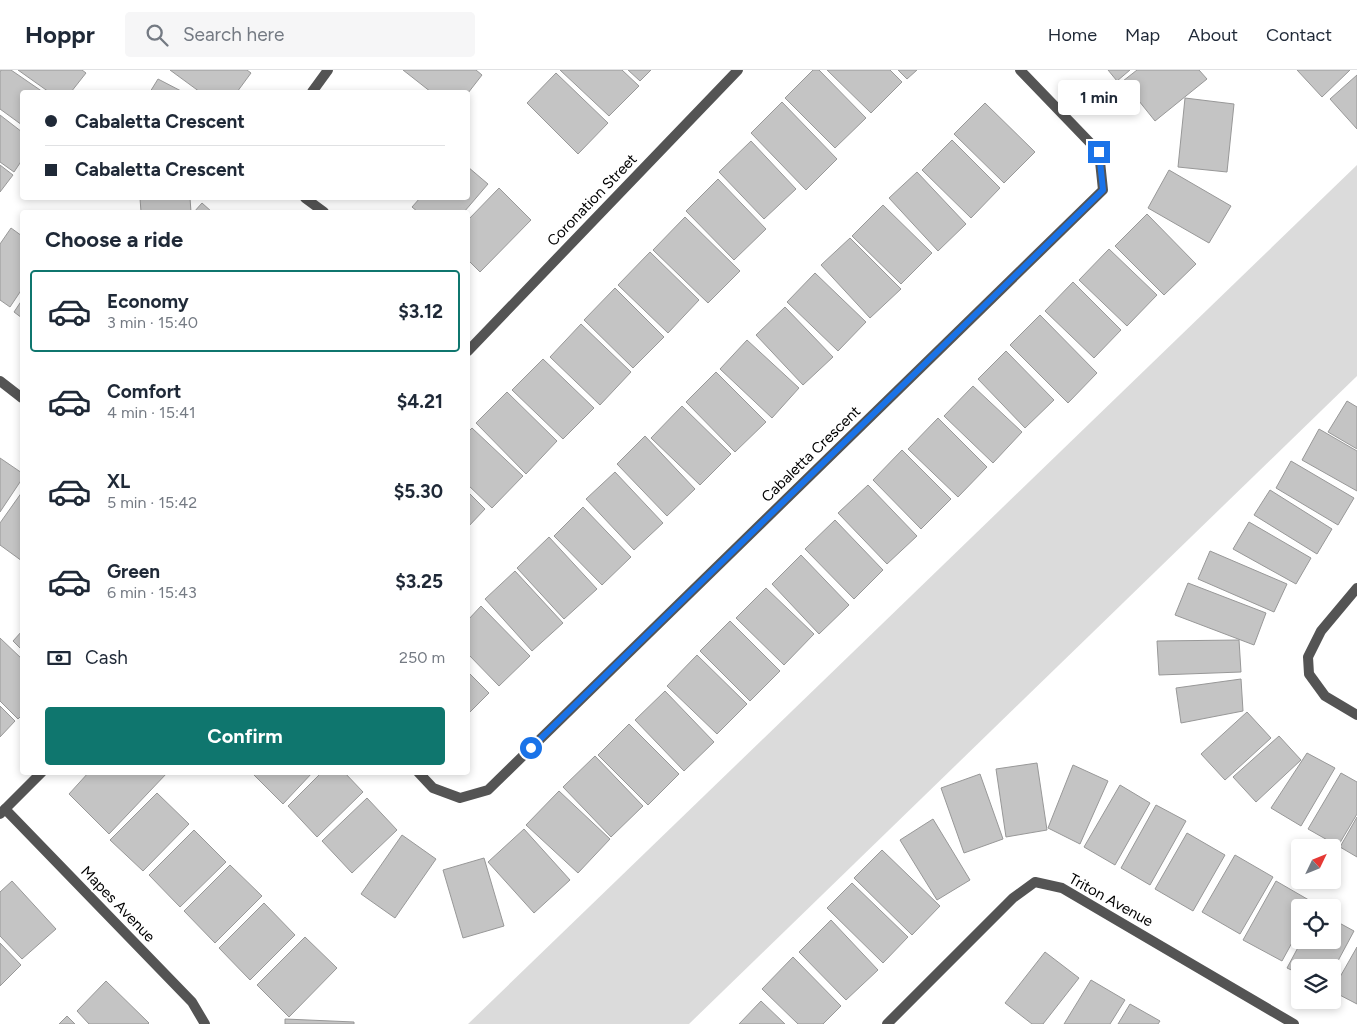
<!DOCTYPE html>
<html lang="en">
<head>
<meta charset="utf-8">
<style>
	body { margin:0; font-family:Figtree,sans-serif; background:#f6f6f7; color:#1f2937; height:100vh; display:flex; flex-direction:column; font-size:19px; white-space:nowrap }
	* { box-sizing:border-box; margin:0 }
	p { font-size:16px; color:#747a83 }
	.icon { flex:none; width:28px; height:28px; fill:none; stroke:currentColor; stroke-width:2; stroke-linecap:round; stroke-linejoin:round }
	.map { position:relative; flex:1; overflow:hidden }
	.panel { position:absolute; left:20px; top:140px; width:450px; height:565px; display:flex; flex-direction:column; background:#fff; border-radius:5px; box-shadow:0 2px 8px #0003 }
	.panel>* { flex:none }
	.top-card { position:absolute; left:20px; top:20px; width:450px; height:110px; border-radius:5px; box-shadow:0 2px 8px #0003; display:grid; align-content:center; height:110px; padding:0 25px; background:#fff }
	.needle { width:32px; rotate:47deg }
	.fabs { position:absolute; left:1291px; top:769px; display:grid; gap:10px }
	.fabs a { display:grid; place-items:center; width:50px; height:50px; border-radius:5px; background:#fff; box-shadow:0 2px 8px #0003; font-size:25px }
	.end { position:absolute; width:22px; height:22px; margin:-11px; border:6px solid #1a73e8; background:#fff; box-shadow:0 0 0 2px #fff }
	.from { border-radius:50% }
	.bubble { position:absolute; height:35px; border-radius:5px; background:#fff; box-shadow:0 2px 8px #0003; font-size:16px; font-weight:700; line-height:35px; text-align:center }
	.top-card b { display:flex; align-items:center; gap:18px; height:48px; font-size:19px }
	.top-card b+b { border-top:1px solid #e0e1e3 }
	.top-card i { width:12px; height:12px; background:#1f2937 }
	ul { padding:0; list-style:none }
	li { display:flex; align-items:center; gap:15px; height:82px; margin:0 10px 8px; padding:0 15px; border:2px solid transparent; border-radius:5px }
	li div { flex:1 }
	li b { display:block; font-size:19px }
	li em { font-style:normal; font-weight:700 }
	li.on { border-color:#0f766e }
	li>.icon { width:45px; height:45px; stroke-width:1.5 }
	h2 { padding:0 25px; font-size:22px; line-height:60px }
	.pay { display:flex; align-items:center; gap:12px; height:55px; padding:0 25px; font-size:19px }
	.pay p { margin-inline-start:auto }
	.cta { display:flex; gap:10px; margin-top:auto; padding:10px 25px }
	.cta a { flex:1; height:58px; border-radius:5px; background:#0f766e; color:#fff; font-size:20px; font-weight:700; line-height:58px; text-align:center }
	header { display:flex; align-items:center; gap:30px; box-sizing:border-box; height:70px; padding:0 25px; background:#fff; border-bottom:1px solid #e0e1e3 }
	header strong { font-size:24px }
	nav { display:flex; gap:28px; margin-inline-start:auto; font-size:18px }
	.search { width:350px; height:45px; background:#f6f6f7; display:flex; align-items:center; gap:12px; box-sizing:border-box; padding:0 18px; border-radius:5px; color:#747a83; font-size:19px }
	.map>svg:first-child { display:block }
	.green { fill:#dbdbdb }
	.building { fill:#c4c4c4; stroke:#989898 }
	.lines { fill:none; stroke-linecap:round; stroke-linejoin:round }
	.minor { stroke:#545454; stroke-width:10 }
	.route { stroke:#1a73e8; stroke-width:6 }
	.labels { text-anchor:middle; stroke-width:4.5; stroke-linejoin:round; paint-order:stroke }
	.street-label { font-size:15px; fill:#000; stroke:#fff }
</style>
</head>
<body>
<header>
<strong>Hoppr</strong>
<div class="search"><svg class="icon" aria-label="search" viewBox="0 0 24 24"><circle cx="10" cy="10" r="6"/><path d="M15 15l6 6"/></svg>Search here</div>
<nav><a>Home</a><a>Map</a><a>About</a><a>Contact</a></nav>
</header>
<div class="map">
<svg width="1357" height="954" viewBox="0 0 1357 954">
	<rect width="100%" height="100%" fill="#fff"/>
	<path class="green" d="M 1357,95 L 1357,306 L 689,954 L 468,954 Z"/>
	<g class="building">
		<path d="M 1,0 L 11,0 L 43,22 L 22,22 L 22,55 L 0,39 L 0,2 Z"/>
		<path d="M 18,0 L 82,0 L 86,3 L 71,22 L 49,22 Z"/>
		<path d="M 170,0 L 247,0 L 251,3 L 237,22 L 200,22 Z"/>
		<path d="M 403,0 L 476,0 L 482,5 L 468,23 L 431,22 Z"/>
		<path d="M 560,0 L 622,0 L 639,16 L 609,46 Z"/>
		<path d="M 628,0 L 651,0 L 640,11 Z"/>
		<path d="M 813,0 L 819,0 L 866,48 L 835,78 L 785,28 Z"/>
		<path d="M 827,0 L 890,0 L 902,12 L 871,43 Z"/>
		<path d="M 898,0 L 917,0 L 907,9 Z"/>
		<path d="M 1108,0 L 1130,0 L 1117,11 Z"/>
		<path d="M 1137,0 L 1199,0 L 1207,9 L 1155,51 L 1123,11 Z"/>
		<path d="M 1297,0 L 1350,0 L 1322,27 Z"/>
		<path d="M 556,3 L 608,53 L 578,84 L 527,33 Z"/>
		<path d="M 1357,5 L 1357,59 L 1330,29 Z"/>
		<path d="M 158,9 L 183,22 L 150,22 Z"/>
		<path d="M 1185,28 L 1234,34 L 1227,102 L 1178,97 Z"/>
		<path d="M 782,32 L 837,89 L 806,120 L 751,63 Z"/>
		<path d="M 985,33 L 1035,82 L 1004,113 L 954,64 Z"/>
		<path d="M 0,45 L 22,62 L 22,90 L 14,102 L 0,92 Z"/>
		<path d="M 952,70 L 1000,118 L 971,148 L 922,100 Z"/>
		<path d="M 751,71 L 796,119 L 764,149 L 719,102 Z"/>
		<path d="M 0,95 L 13,105 L 0,122 Z"/>
		<path d="M 468,97 L 488,114 L 464,142 L 418,142 L 412,137 L 420,128 L 468,128 Z"/>
		<path d="M 1169,100 L 1231,136 L 1209,173 L 1148,138 Z"/>
		<path d="M 917,102 L 966,154 L 938,181 L 889,128 Z"/>
		<path d="M 718,109 L 766,159 L 734,190 L 686,141 Z"/>
		<path d="M 499,118 L 531,150 L 480,202 L 468,190 L 468,150 Z"/>
		<path d="M 140,128 L 190,128 L 191,142 L 141,142 Z"/>
		<path d="M 202,133 L 212,142 L 194,142 Z"/>
		<path d="M 883,135 L 932,183 L 901,214 L 852,166 Z"/>
		<path d="M 1147,144 L 1196,194 L 1164,225 L 1115,176 Z"/>
		<path d="M 685,147 L 740,201 L 708,233 L 653,180 Z"/>
		<path d="M 11,158 L 22,166 L 22,219 L 10,237 L 0,230 L 0,174 Z"/>
		<path d="M 850,168 L 901,219 L 870,248 L 821,195 Z"/>
		<path d="M 1109,179 L 1157,225 L 1127,256 L 1079,210 Z"/>
		<path d="M 650,182 L 699,230 L 668,263 L 618,215 Z"/>
		<path d="M 815,203 L 866,252 L 838,281 L 787,232 Z"/>
		<path d="M 1073,212 L 1121,260 L 1094,288 L 1045,241 Z"/>
		<path d="M 615,218 L 664,267 L 633,298 L 584,250 Z"/>
		<path d="M 22,230 L 22,248 L 14,242 Z"/>
		<path d="M 785,237 L 833,287 L 803,315 L 756,265 Z"/>
		<path d="M 1040,245 L 1097,303 L 1068,333 L 1010,275 Z"/>
		<path d="M 581,254 L 631,302 L 600,335 L 550,287 Z"/>
		<path d="M 747,270 L 799,318 L 772,348 L 720,299 Z"/>
		<path d="M 1006,281 L 1054,330 L 1025,358 L 978,309 Z"/>
		<path d="M 543,289 L 594,338 L 563,369 L 512,320 Z"/>
		<path d="M 716,302 L 766,352 L 735,382 L 686,332 Z"/>
		<path d="M 973,316 L 1022,362 L 993,393 L 944,346 Z"/>
		<path d="M 507,322 L 557,371 L 526,404 L 476,353 Z"/>
		<path d="M 1347,331 L 1357,337 L 1357,379 L 1328,362 Z"/>
		<path d="M 682,336 L 731,384 L 700,415 L 651,368 Z"/>
		<path d="M 938,348 L 987,397 L 958,427 L 908,379 Z"/>
		<path d="M 472,358 L 523,406 L 492,438 L 468,415 L 468,362 Z"/>
		<path d="M 1319,359 L 1357,381 L 1357,421 L 1302,390 Z"/>
		<path d="M 645,366 L 695,419 L 667,446 L 617,394 Z"/>
		<path d="M 902,380 L 951,429 L 921,459 L 873,410 Z"/>
		<path d="M 0,388 L 22,403 L 22,409 L 0,442 Z"/>
		<path d="M 1291,391 L 1354,428 L 1338,455 L 1276,418 Z"/>
		<path d="M 615,402 L 663,453 L 634,480 L 586,429 Z"/>
		<path d="M 868,415 L 917,466 L 887,494 L 838,443 Z"/>
		<path d="M 1270,420 L 1332,459 L 1317,484 L 1254,445 Z"/>
		<path d="M 22,422 L 22,491 L 0,475 L 0,453 Z"/>
		<path d="M 468,422 L 485,439 L 468,457 Z"/>
		<path d="M 583,437 L 631,487 L 602,515 L 554,466 Z"/>
		<path d="M 835,450 L 883,500 L 854,529 L 805,479 Z"/>
		<path d="M 1249,452 L 1311,488 L 1296,514 L 1233,479 Z"/>
		<path d="M 549,467 L 597,519 L 564,549 L 517,498 Z"/>
		<path d="M 1210,481 L 1287,514 L 1274,542 L 1198,509 Z"/>
		<path d="M 801,485 L 849,535 L 819,564 L 772,514 Z"/>
		<path d="M 515,501 L 563,553 L 532,581 L 485,529 Z"/>
		<path d="M 1188,513 L 1266,543 L 1254,575 L 1175,545 Z"/>
		<path d="M 766,518 L 814,564 L 784,595 L 736,548 Z"/>
		<path d="M 481,536 L 530,586 L 499,616 L 468,584 L 468,550 Z"/>
		<path d="M 730,551 L 780,601 L 750,631 L 700,581 Z"/>
		<path d="M 22,561 L 22,580 L 13,571 Z"/>
		<path d="M 0,568 L 22,589 L 22,645 L 18,649 L 0,631 Z"/>
		<path d="M 1239,570 L 1241,602 L 1159,605 L 1157,571 Z"/>
		<path d="M 697,585 L 747,634 L 717,664 L 667,616 Z"/>
		<path d="M 468,602 L 489,623 L 468,644 Z"/>
		<path d="M 1241,609 L 1243,641 L 1181,653 L 1176,618 Z"/>
		<path d="M 665,621 L 714,672 L 684,701 L 635,650 Z"/>
		<path d="M 0,636 L 15,651 L 0,667 Z"/>
		<path d="M 1247,642 L 1271,668 L 1225,710 L 1201,684 Z"/>
		<path d="M 629,654 L 679,704 L 648,735 L 598,685 Z"/>
		<path d="M 1279,666 L 1301,690 L 1256,732 L 1233,707 Z"/>
		<path d="M 1307,683 L 1335,698 L 1301,756 L 1271,738 Z"/>
		<path d="M 595,686 L 643,736 L 611,767 L 563,717 Z"/>
		<path d="M 1037,693 L 1047,760 L 1006,767 L 996,699 Z"/>
		<path d="M 1073,695 L 1108,711 L 1080,774 L 1048,758 Z"/>
		<path d="M 89,702 L 168,702 L 109,764 L 69,724 Z"/>
		<path d="M 251,702 L 313,702 L 283,734 Z"/>
		<path d="M 322,702 L 344,702 L 363,722 L 317,767 L 288,736 Z"/>
		<path d="M 1341,703 L 1357,712 L 1357,744 L 1338,776 L 1308,759 Z"/>
		<path d="M 980,704 L 1003,769 L 964,783 L 941,718 Z"/>
		<path d="M 1120,715 L 1150,733 L 1115,795 L 1084,777 Z"/>
		<path d="M 559,721 L 610,769 L 578,803 L 526,755 Z"/>
		<path d="M 157,723 L 189,754 L 143,801 L 110,770 Z"/>
		<path d="M 367,728 L 397,760 L 352,803 L 322,771 Z"/>
		<path d="M 1156,735 L 1186,751 L 1150,815 L 1121,798 Z"/>
		<path d="M 1357,747 L 1357,787 L 1340,777 Z"/>
		<path d="M 933,749 L 970,810 L 937,830 L 900,770 Z"/>
		<path d="M 524,759 L 570,810 L 534,843 L 488,792 Z"/>
		<path d="M 194,760 L 226,792 L 180,837 L 149,805 Z"/>
		<path d="M 1187,763 L 1225,785 L 1193,841 L 1155,819 Z"/>
		<path d="M 402,765 L 436,789 L 395,848 L 361,824 Z"/>
		<path d="M 882,780 L 940,836 L 912,865 L 854,808 Z"/>
		<path d="M 1235,785 L 1273,807 L 1240,864 L 1202,842 Z"/>
		<path d="M 484,788 L 504,856 L 463,868 L 443,800 Z"/>
		<path d="M 230,795 L 262,826 L 215,873 L 184,841 Z"/>
		<path d="M 12,811 L 56,859 L 22,889 L 0,866 L 0,822 Z"/>
		<path d="M 1276,811 L 1314,833 L 1312,838 L 1300,838 L 1300,858 L 1282,891 L 1243,870 Z"/>
		<path d="M 852,813 L 908,867 L 883,893 L 827,838 Z"/>
		<path d="M 264,833 L 295,865 L 250,910 L 219,878 Z"/>
		<path d="M 1332,849 L 1354,861 L 1332,902 L 1332,898 L 1300,898 L 1300,904 L 1287,898 L 1302,870 L 1332,870 Z"/>
		<path d="M 831,850 L 878,900 L 846,930 L 799,882 Z"/>
		<path d="M 305,867 L 337,898 L 289,947 L 257,915 Z"/>
		<path d="M 0,873 L 21,895 L 0,916 Z"/>
		<path d="M 1357,877 L 1357,934 L 1332,921 Z"/>
		<path d="M 1045,882 L 1079,908 L 1043,954 L 1032,954 L 1005,933 Z"/>
		<path d="M 793,887 L 841,936 L 823,954 L 798,954 L 762,919 Z"/>
		<path d="M 1091,910 L 1125,930 L 1110,954 L 1064,954 Z"/>
		<path d="M 106,911 L 149,953 L 148,954 L 89,954 L 77,941 Z"/>
		<path d="M 761,931 L 785,954 L 739,954 Z"/>
		<path d="M 1130,934 L 1160,951 L 1158,954 L 1118,954 Z"/>
		<path d="M 67,946 L 75,954 L 59,954 Z"/>
		<path d="M 285,949 L 354,952 L 354,954 L 285,954 Z"/>
	</g>
	<g class="lines">
		<g class="minor">
			<path d="M 312,22 L 328,0"/>
			<path d="M 305,128 L 324,142"/>
			<path d="M 468,281 L 738,0"/>
			<path d="M 0,311 L 22,328"/>
			<path d="M 1357,518 L 1321,561 L 1308,587 L 1309,604 L 1325,626 L 1357,645"/>
			<path d="M 418,702 L 433,718 L 460,728 L 488,720 L 1103,120 L 1099,82 L 1020,0"/>
			<path d="M 5,739 L 192,932 L 205,954"/>
			<path d="M 0,744 L 42,702"/>
			<path d="M 887,954 L 1013,828 L 1035,812 L 1062,818 L 1294,954"/>
		</g>
	</g>
	<g class="lines">
		<path class="route" d="M 531,678 L 1103,120 L 1099,82"/>
	</g>
	<g class="labels">
		<g class="street-label">
			<text transform="translate(592 130) rotate(-46)" y="5">Coronation Street</text>
			<text transform="translate(811 384) rotate(-44)" y="5">Cabaletta Crescent</text>
			<text transform="translate(1111 830) rotate(29)" y="5">Triton Avenue</text>
			<text transform="translate(118 834) rotate(46)" y="5">Mapes Avenue</text>
		</g>
	</g>
</svg>
<div class="fabs">
<a><svg class="needle" viewBox="-14 -14 28 28"><path d="M0-13l5 13h-10z" fill="#e53935"/><path d="M0 13l5-13h-10z" fill="#747a83"/></svg></a>
<a><svg class="icon" aria-label="locate" viewBox="0 0 24 24"><circle cx="12" cy="12" r="6"/><path d="M12 2v4M12 18v4M2 12h4M18 12h4"/></svg></a>
<a><svg class="icon" aria-label="layers" viewBox="0 0 24 24"><path d="M12 4l9 5-9 5-9-5zM3 14l9 5 9-5"/></svg></a>
</div>
<i class="end from" style="left:531px;top:678px"></i>
<i class="end" style="left:1099px;top:82px"></i>
<div class="bubble" style="left:1058px;top:10px;width:82px">1 min</div>
<div class="top-card">
<b><i class="from"></i>Cabaletta Crescent</b>
<b><i></i>Cabaletta Crescent</b>
</div>
<section class="panel">
<h2>Choose a ride</h2>
<ul>
<li class="on"><svg class="icon" aria-label="car" viewBox="0 0 24 24"><path d="M5 17H2v-5l4-1 3-4h7l3 4 3 1v5h-3M9 17h6M6 11h13"/><circle cx="7" cy="17" r="2"/><circle cx="17" cy="17" r="2"/></svg><div><b>Economy</b><p>3 min · 15:40</p></div><em>$3.12</em></li>
<li><svg class="icon" aria-label="car" viewBox="0 0 24 24"><path d="M5 17H2v-5l4-1 3-4h7l3 4 3 1v5h-3M9 17h6M6 11h13"/><circle cx="7" cy="17" r="2"/><circle cx="17" cy="17" r="2"/></svg><div><b>Comfort</b><p>4 min · 15:41</p></div><em>$4.21</em></li>
<li><svg class="icon" aria-label="car" viewBox="0 0 24 24"><path d="M5 17H2v-5l4-1 3-4h7l3 4 3 1v5h-3M9 17h6M6 11h13"/><circle cx="7" cy="17" r="2"/><circle cx="17" cy="17" r="2"/></svg><div><b>XL</b><p>5 min · 15:42</p></div><em>$5.30</em></li>
<li><svg class="icon" aria-label="car" viewBox="0 0 24 24"><path d="M5 17H2v-5l4-1 3-4h7l3 4 3 1v5h-3M9 17h6M6 11h13"/><circle cx="7" cy="17" r="2"/><circle cx="17" cy="17" r="2"/></svg><div><b>Green</b><p>6 min · 15:43</p></div><em>$3.25</em></li>
</ul>
<div class="pay"><svg class="icon" aria-label="cash" viewBox="0 0 24 24"><path d="M3 7h18v10H3z"/><circle cx="12" cy="12" r="2"/></svg>Cash<p>250 m</p></div>
<div class="cta"><a>Confirm</a></div>
</section>
</div>
</body>
</html>
